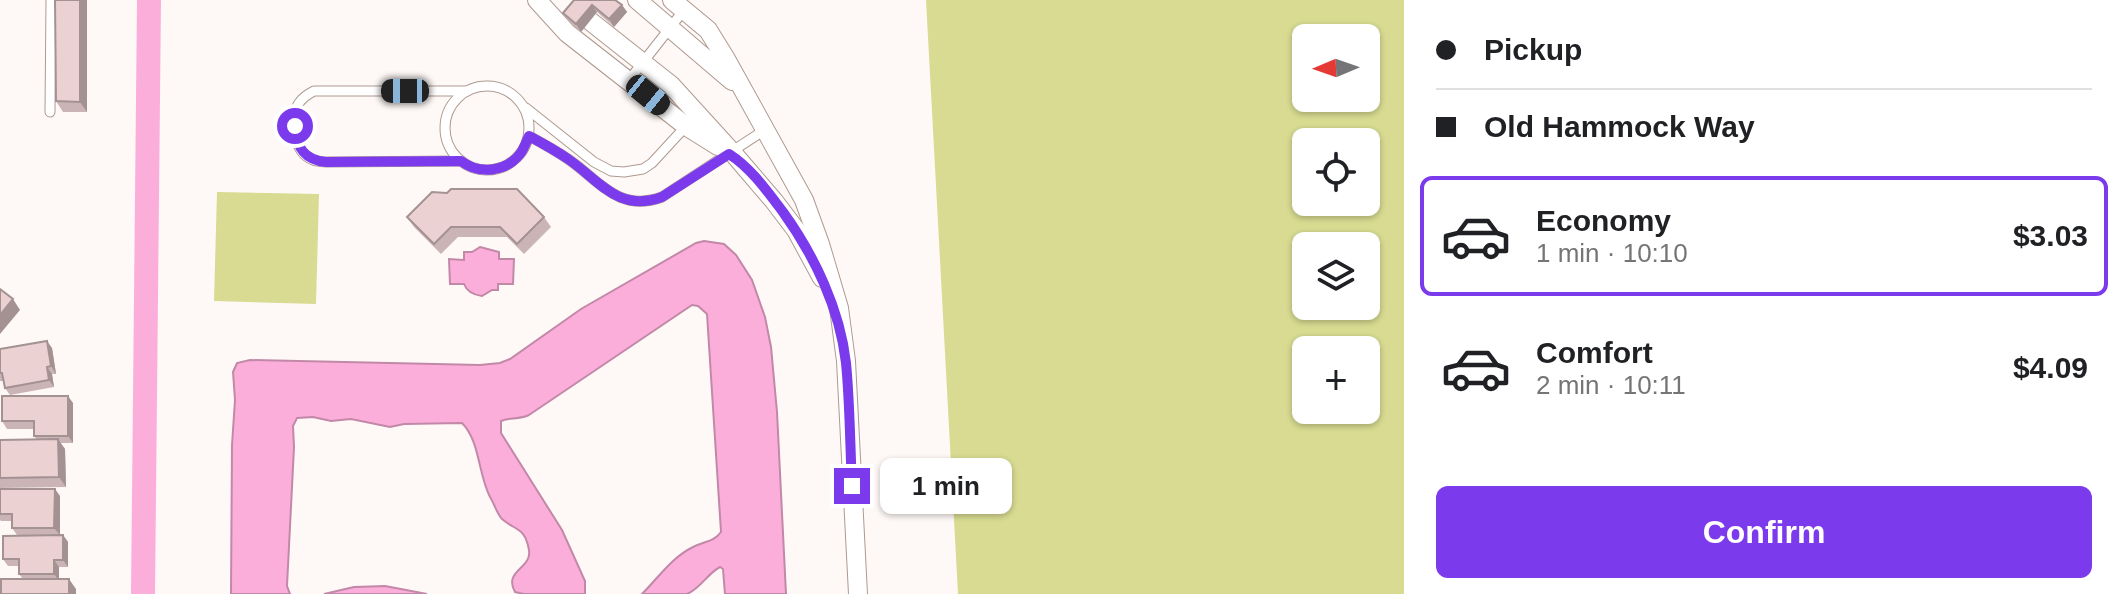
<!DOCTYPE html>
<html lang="en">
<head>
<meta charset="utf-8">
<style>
	body { margin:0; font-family:Arial,sans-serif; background:#f6f6f6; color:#202124; height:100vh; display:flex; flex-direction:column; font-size:30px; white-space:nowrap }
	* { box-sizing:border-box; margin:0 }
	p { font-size:26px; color:#757577 }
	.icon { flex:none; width:44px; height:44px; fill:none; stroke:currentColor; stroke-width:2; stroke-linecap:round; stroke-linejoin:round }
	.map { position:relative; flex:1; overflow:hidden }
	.details { display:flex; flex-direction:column; background:#fff; width:720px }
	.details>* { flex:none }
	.top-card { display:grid; align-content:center; height:176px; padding:0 32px; background:#fff }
	.needle { width:52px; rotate:268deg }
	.controls { position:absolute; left:1292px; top:24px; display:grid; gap:16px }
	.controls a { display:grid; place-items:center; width:88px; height:88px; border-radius:12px; background:#fff; box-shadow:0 2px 6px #0004; font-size:40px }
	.end { position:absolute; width:36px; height:36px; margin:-18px; border:10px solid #7c3aed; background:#fff; box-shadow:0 0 0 4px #fff }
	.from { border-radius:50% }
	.bubble { position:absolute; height:56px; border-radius:12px; background:#fff; box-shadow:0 2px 6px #0004; font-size:26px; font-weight:700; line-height:56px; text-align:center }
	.car { position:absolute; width:24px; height:48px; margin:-24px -12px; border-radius:10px; box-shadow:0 0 6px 2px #0007; background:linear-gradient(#222 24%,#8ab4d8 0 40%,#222 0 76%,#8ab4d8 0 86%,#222 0) }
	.top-card b { display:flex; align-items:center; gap:28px; height:76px; font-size:30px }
	.top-card b+b { border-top:2px solid #e0e0e0 }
	.top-card i { width:20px; height:20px; background:#202124 }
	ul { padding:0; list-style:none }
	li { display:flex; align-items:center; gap:24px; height:120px; margin:0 16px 12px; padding:0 16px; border:4px solid transparent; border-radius:12px }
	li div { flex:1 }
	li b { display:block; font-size:30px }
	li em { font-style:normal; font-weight:700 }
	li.active { border-color:#7c3aed }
	li>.icon { width:72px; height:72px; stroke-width:1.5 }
	.action { display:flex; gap:16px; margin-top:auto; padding:16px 32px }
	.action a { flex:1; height:92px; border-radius:12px; background:#7c3aed; color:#fff; font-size:32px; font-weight:700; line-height:92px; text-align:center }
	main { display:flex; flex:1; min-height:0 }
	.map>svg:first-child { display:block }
	.green { fill:#d8db91; fill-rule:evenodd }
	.water { fill:#fcaedb; stroke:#c288a7; stroke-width:2 }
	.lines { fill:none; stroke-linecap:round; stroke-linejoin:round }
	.canal { stroke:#fcaedb; stroke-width:24 }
	.lane-casing { stroke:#ae998f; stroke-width:11 }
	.street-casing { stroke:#ae998f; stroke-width:20 }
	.lane { stroke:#fff; stroke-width:9 }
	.street { stroke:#fff; stroke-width:18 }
	.wall { fill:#cab4b5 }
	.shaded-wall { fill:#a49293 }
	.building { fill:#ebd1d2; stroke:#a49293; stroke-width:2 }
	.route { stroke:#7c3aed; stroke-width:10 }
</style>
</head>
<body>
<main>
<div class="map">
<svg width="1404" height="594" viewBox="0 0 1404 594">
	<rect width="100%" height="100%" fill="#fef9f7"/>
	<g class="green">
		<path d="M 926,0 L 1404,0 L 1404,594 L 958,594 ZM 1366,38 L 1366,98 L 1306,98 L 1306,38 ZM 1366,142 L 1366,202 L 1306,202 L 1306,142 ZM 1306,246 L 1366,246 L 1366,306 L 1306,306 ZM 1306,350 L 1366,350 L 1366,410 L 1306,410 Z"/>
		<path d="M 217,192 L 319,194 L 316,304 L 214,301 Z"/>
	</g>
	<g class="water">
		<path d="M 704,241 L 724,244 L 736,255 L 752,280 L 765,317 L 771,347 L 777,412 L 786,594 L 725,594 L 723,569 L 720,567 C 707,574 701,588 687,594 L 642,594 C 659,577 671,558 693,547 C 704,541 714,542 721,532 L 707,314 L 698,306 L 692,305 L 529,415 C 519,420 509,417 501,421 L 501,433 L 562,530 L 585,581 L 585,594 L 524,594 L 515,592 C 503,570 532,569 529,550 C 525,527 516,531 502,519 C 497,514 494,503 490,497 C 478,474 480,441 462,423 L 404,424 L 390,427 L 351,419 L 331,421 L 313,417 L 297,418 L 293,426 L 294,447 L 287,586 L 290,594 L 231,594 L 232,445 L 235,400 L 233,372 L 237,363 L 250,360 L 480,365 L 500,363 L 510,359 L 581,309 L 696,243 Z"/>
		<path d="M 480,247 L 499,252 L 499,259 L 514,259 L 513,284 L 498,284 L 498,290 L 492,290 L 482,296 C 474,295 467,292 464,284 L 450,284 L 449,259 L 464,260 L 464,252 L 472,252 Z"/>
		<path d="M 385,586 L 427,594 L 324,594 L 354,587 Z"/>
	</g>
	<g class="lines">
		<path class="canal" d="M 143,594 L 149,0"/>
		<defs>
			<g id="lane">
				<path d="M 629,80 L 684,10"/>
				<circle cx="487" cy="128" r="42"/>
				<path d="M 526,108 L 594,162 L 611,171 L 624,172 L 643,169 L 652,163 L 687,125"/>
				<path d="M 50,112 L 51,0"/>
				<path d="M 529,136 C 542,143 555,150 568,159 C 599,180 618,213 662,197 L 766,129"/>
				<path d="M 461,161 L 326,162 C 323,162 315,161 313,160 C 293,152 289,119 299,103 C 303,97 308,94 314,91 L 465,91"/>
			</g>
			<g id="street">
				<path d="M 537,0 L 567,33 L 686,126 L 718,146"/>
				<path d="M 637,0 L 732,81"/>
				<path d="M 672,0 L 708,30 L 726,59 L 804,200 L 820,244 L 839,308 L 846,361 L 858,594"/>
				<path d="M 590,21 L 671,85 L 732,152 L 774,201 L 796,230 L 822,278"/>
			</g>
		</defs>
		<use href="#lane" class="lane-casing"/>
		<use href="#street" class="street-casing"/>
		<use href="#lane" class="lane"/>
		<use href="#street" class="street"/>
	</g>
	<g class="wall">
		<path d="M 55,0 L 87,0 L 87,112 L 63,112 L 56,101 Z"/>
		<path d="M 574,0 L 622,5 L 627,12 L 614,27 L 597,12 L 581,32 L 568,20 L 563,13 Z"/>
		<path d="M 407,217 L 544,217 L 551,227 L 524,254 L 507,237 L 458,237 L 441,254 L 414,227 Z"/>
		<path d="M 52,348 L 56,374 L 52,374 L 54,387 L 10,395 L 5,388 L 4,381 L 0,381 L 0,349 Z"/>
		<path d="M 73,403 L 73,443 L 60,443 L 65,449 L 66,487 L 0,488 L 0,440 L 37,440 L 34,436 L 34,429 L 7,429 L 2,421 Z"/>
		<path d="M 0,489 L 60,496 L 60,535 L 17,535 L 12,528 L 12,521 L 1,521 L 0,520 Z"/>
		<path d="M 63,535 L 68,542 L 68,567 L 59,567 L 59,579 L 76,589 L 76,594 L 1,594 L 23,579 L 19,574 L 19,566 L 8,566 L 3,559 Z"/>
	</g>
	<g class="shaded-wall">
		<path d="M 80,0 L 87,0 L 87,112 L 80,102 Z"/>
		<path d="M 592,5 L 597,12 L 581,32 L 576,24 Z"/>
		<path d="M 622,5 L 627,12 L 614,27 L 609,19 Z"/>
		<path d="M 13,299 L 20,310 L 0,334 L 0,315 Z"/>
		<path d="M 47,341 L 52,348 L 56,374 L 51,366 Z"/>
		<path d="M 47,367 L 52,374 L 54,387 L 49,380 Z"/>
		<path d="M 68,396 L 73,403 L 73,443 L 68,436 Z"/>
		<path d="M 58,439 L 65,449 L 66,487 L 59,477 Z"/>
		<path d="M 55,489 L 60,496 L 60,535 L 54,528 Z"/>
		<path d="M 63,535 L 68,542 L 68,567 L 63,560 Z"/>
		<path d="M 54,560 L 59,567 L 59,581 L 54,574 Z"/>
		<path d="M 69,579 L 76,589 L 76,594 L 69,594 Z"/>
	</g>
	<g class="building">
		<path d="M 55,0 L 80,0 L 80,102 L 56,101 Z"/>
		<path d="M 574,0 L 615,0 L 622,5 L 609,19 L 592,5 L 576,24 L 563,13 Z"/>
		<path d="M 451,189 L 517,189 L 544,217 L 517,244 L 500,227 L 451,227 L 434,244 L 407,217 L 432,192 L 447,193 Z"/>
		<path d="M 0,289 L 13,299 L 0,315 Z"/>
		<path d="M 47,341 L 51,366 L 47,367 L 49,380 L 5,388 L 2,373 L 0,373 L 0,349 Z"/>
		<path d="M 2,396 L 68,396 L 68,436 L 34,436 L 34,421 L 2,421 Z"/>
		<path d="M 58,439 L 59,477 L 0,478 L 0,440 Z"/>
		<path d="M 0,489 L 55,489 L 54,528 L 12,528 L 12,514 L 0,514 Z"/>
		<path d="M 63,535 L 63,560 L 54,560 L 54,574 L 19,574 L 19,559 L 3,559 L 3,536 Z"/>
		<rect x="1" y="579" width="68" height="15"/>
	</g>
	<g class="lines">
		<path class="route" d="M 295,126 C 296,147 304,160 326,162 L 461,161 C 479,175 506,172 520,154 C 524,149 526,142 529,136 C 542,143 555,150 568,159 C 599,180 618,213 662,197 L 729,154 C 751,168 767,191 783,212 C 814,255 840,309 846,363 C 850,404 850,445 852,486"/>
	</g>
</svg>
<div class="controls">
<a><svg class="needle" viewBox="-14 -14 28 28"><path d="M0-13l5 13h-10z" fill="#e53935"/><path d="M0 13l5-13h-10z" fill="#757577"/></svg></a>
<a><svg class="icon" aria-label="locate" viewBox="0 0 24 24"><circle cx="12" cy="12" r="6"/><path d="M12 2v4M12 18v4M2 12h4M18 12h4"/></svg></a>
<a><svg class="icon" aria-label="layers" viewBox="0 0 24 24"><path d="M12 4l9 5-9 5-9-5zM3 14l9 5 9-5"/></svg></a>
<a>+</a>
</div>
<i class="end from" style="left:295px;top:126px"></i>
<i class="end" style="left:852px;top:486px"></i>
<div class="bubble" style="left:880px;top:458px;width:132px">1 min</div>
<i class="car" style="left:405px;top:91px;rotate:270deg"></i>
<i class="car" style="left:648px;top:95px;rotate:129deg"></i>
</div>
<section class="details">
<div class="top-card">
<b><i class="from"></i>Pickup</b>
<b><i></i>Old Hammock Way</b>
</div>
<ul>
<li class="active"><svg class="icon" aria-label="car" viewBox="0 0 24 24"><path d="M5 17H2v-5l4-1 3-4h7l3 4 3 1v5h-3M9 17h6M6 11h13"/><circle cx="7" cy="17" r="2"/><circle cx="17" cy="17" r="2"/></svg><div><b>Economy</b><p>1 min · 10:10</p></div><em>$3.03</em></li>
<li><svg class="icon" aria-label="car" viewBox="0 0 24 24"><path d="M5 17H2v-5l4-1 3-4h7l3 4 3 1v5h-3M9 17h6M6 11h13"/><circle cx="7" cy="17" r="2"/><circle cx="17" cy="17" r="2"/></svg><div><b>Comfort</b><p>2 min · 10:11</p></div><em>$4.09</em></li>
</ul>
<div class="action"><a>Confirm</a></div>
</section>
</main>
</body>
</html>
